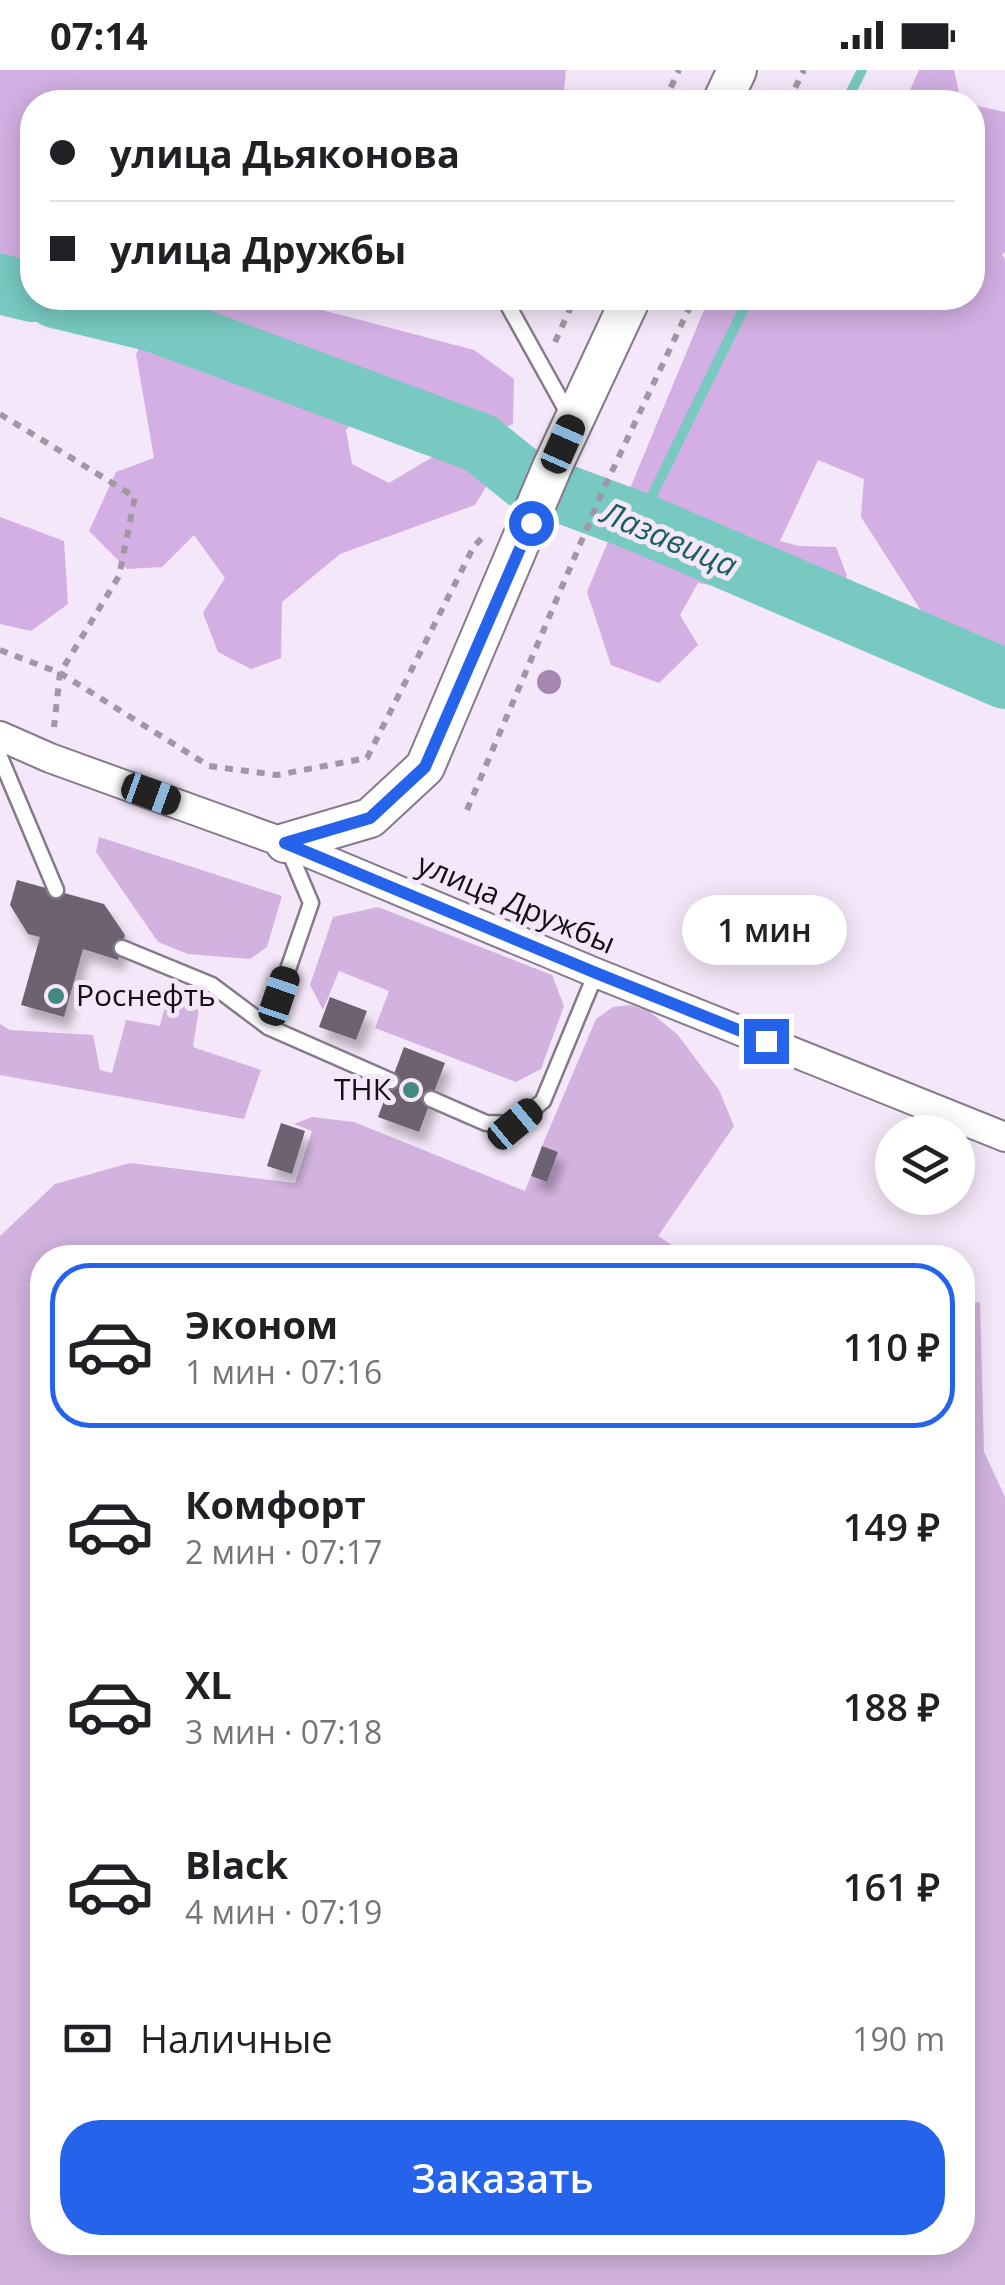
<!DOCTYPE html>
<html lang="ru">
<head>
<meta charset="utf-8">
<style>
	body { margin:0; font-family:"Open Sans",sans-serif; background:#f2f2f2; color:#202124; height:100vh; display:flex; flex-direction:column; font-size:38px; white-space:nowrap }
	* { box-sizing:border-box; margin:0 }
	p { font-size:32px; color:#757577 }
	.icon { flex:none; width:55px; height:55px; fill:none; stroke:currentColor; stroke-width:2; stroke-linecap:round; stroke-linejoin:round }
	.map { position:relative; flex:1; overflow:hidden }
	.side { position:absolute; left:30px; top:1175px; width:945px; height:1010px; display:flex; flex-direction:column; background:#fff; border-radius:40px; box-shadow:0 5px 25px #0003 }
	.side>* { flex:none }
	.guide { position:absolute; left:20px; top:20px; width:965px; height:220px; border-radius:40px; box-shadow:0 5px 25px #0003; display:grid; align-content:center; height:220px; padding:0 30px; background:#fff }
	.controls { position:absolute; left:875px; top:1045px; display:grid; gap:20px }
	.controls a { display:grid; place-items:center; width:100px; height:100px; border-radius:50%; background:#fff; box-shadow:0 5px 25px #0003; font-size:50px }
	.end { position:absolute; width:45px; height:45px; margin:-22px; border:12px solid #2563eb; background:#fff; box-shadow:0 0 0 5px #fff }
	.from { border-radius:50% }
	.bubble { position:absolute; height:70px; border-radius:35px; background:#fff; box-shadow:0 5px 25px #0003; font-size:32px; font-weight:600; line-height:70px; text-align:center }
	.car { position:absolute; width:30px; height:60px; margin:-30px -15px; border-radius:12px; box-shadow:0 0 8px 2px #0007; background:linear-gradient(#222 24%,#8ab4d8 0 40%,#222 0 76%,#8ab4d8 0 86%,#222 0) }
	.guide b { display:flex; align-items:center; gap:35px; height:95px; font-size:38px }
	.guide b+b { border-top:2px solid #e0e0e0 }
	.guide i { width:25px; height:25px; background:#202124 }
	ul { padding:18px 0 0; list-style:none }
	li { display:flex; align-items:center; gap:30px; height:165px; margin:0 20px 15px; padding:0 10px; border:5px solid transparent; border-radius:40px }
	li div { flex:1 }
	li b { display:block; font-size:38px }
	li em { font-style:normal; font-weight:600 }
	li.selected { border-color:#2563eb }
	li>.icon { width:90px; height:90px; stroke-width:1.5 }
	.pay { display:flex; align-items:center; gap:25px; height:110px; padding:0 30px; font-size:38px }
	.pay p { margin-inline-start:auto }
	.button { display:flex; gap:20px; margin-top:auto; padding:20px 30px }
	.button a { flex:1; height:115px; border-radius:40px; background:#2563eb; color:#fff; font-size:40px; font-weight:600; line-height:115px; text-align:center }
	.status { display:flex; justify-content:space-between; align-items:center; height:70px; padding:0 50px; background:#fff; direction:ltr }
	.status svg { height:28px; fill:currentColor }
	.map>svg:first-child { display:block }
	.green { fill:#d2b3df }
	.forest { fill:#d3afe3 }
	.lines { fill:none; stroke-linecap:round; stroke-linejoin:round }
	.stream { stroke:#77c9c1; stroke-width:10 }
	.river { stroke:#77c9c1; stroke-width:60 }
	.building { fill:#6c6271; filter:url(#shadow) }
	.lane-casing { stroke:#857a8a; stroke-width:19 }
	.street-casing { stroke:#857a8a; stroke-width:32 }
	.secondary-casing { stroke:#857a8a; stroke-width:42 }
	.path { stroke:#a096a4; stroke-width:6; stroke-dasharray:8 8; stroke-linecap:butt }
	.lane { stroke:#fff; stroke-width:14 }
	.street { stroke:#fff; stroke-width:28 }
	.secondary { stroke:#fff; stroke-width:38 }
	.tree { fill:#a687b2 }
	.route { stroke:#2563eb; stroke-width:12 }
	.poi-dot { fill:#428982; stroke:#f4e7f9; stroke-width:4 }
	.labels { text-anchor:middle; stroke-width:10; stroke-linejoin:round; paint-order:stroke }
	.street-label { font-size:30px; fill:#130f15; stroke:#f4e7f9 }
	.poi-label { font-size:30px; fill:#130f15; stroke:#f4e7f9; text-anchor:start }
	.water-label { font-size:32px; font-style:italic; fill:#1c605b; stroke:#f4e7f9 }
</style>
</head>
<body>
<div class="status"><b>07:14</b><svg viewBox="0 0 49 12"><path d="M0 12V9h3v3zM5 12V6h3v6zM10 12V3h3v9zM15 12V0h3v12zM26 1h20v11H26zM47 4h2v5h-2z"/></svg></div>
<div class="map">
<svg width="1005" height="2215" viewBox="0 0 1005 2215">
	<defs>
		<filter id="shadow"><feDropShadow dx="6" dy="11" stdDeviation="5" flood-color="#0004"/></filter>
	</defs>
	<rect width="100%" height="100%" fill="#f4e7f9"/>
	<g class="green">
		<path d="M 99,767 L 282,826 L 267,877 L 250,889 L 188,884 L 158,872 L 96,782 Z"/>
		<path d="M 378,837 L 552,905 L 564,936 L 541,999 L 516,1012 L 375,958 L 389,921 L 339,901 L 323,940 L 310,915 L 333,847 Z"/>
		<path d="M 167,929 L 199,938 L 193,977 L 261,1000 L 244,1049 L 0,1005 L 0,954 L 10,960 L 93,965 L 100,1000 L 112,1003 L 126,950 L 160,956 Z"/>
		<path d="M 630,935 L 649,941 L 678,965 L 719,1020 L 734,1056 L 658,1166 L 690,1187 L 42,1188 L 42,2172 L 962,2172 L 962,1234 L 980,1232 L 984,1382 L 1005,1427 L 1005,2215 L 0,2215 L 0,1166 L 55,1114 L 130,1093 L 295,1113 L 312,1061 L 294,1054 L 312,1047 L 354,1052 L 525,1121 L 531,1106 L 547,1112 L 558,1082 L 542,1076 L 596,949 L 613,937 Z"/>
	</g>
	<g class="forest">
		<path d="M 0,0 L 566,0 L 563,32 L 32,32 L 32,206 L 0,193 Z"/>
		<path d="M 919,0 L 954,0 L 961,32 L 909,32 L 907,27 Z"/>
		<path d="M 973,35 L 1005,42 L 1005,182 L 1002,185 L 1005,189 L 1005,582 L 924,545 L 861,447 L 864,409 L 818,390 L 780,471 L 799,476 L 836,477 L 847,506 L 825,541 L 778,526 L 698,513 L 680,545 L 698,575 L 659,613 L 611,595 L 587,522 L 709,228 L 972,228 Z"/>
		<path d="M 248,228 L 277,228 L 474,280 L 514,309 L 513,354 L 490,364 L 374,322 L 346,360 L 352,394 L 389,413 L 436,385 L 470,381 L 490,410 L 475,435 L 340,484 L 282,532 L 281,588 L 251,599 L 218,582 L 203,543 L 225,508 L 194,465 L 162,497 L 127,499 L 89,461 L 116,402 L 154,388 L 136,284 L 159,244 Z"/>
		<path d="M 0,447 L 64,471 L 68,534 L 31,561 L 0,554 Z"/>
	</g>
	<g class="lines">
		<g class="stream">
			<path d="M 846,32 L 862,0"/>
			<path d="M 639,452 L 749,228"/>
		</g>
		<g class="river">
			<path d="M 0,214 L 32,222"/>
			<path d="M 55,228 L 154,252 L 480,373 L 526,410 L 639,452 L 1005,609"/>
		</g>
	</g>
	<g class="building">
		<path d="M 17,810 L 104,834 L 125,865 L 118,890 L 83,879 L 64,947 L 21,935 L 40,867 L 28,864 L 10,835 Z"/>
		<path d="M 330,927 L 367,941 L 356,970 L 319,957 Z"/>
		<path d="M 404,977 L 445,993 L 419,1062 L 378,1047 Z"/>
		<path d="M 281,1053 L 305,1061 L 292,1104 L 267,1096 Z"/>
		<path d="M 542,1076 L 558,1082 L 547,1112 L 531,1106 Z"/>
	</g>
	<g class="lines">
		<defs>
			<g id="lane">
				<path d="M 504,228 L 569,345"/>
				<path d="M 0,687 L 56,820"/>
				<path d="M 122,878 L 212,915 L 268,957 L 391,1011"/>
				<path d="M 268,957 L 311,833 L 286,774"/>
				<path d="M 431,1029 L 486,1053 L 515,1054 L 543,1031 L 596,903"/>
			</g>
			<path id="street" d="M 0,666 L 50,688 L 285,773 L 596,903 L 1005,1067"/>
			<g id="secondary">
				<path d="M 722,32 L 737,0"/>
				<path d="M 285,773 L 370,748 L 425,697 L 553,395 L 631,228"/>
			</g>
		</defs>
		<use href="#lane" class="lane-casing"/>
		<use href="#street" class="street-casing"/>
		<use href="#secondary" class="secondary-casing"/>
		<g class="path">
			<path d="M 664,32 L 679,0"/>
			<path d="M 788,32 L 804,0"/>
			<path d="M 555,272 L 575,228"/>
			<path d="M 0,344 L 135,427 L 119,506 L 60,603 L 54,657"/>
			<path d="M 0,580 L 60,603 L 209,696 L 277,705 L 367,688 L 474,476 L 483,467"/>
			<path d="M 467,740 L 604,418 L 694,228"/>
		</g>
		<use href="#lane" class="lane"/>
		<use href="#street" class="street"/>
		<use href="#secondary" class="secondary"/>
	</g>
	<circle class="tree" cx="549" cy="612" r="12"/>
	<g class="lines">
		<path class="route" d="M 531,453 L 425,697 L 370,748 L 285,773 L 596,903 L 766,971"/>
	</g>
	<g class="poi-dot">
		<circle cx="56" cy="926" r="10"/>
		<circle cx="411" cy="1020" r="10"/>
	</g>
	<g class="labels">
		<g class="street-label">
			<text transform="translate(516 834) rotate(23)" y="10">улица Дружбы</text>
		</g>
		<g class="poi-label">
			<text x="76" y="936">Роснефть</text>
			<text x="391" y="1030" text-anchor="end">ТНК</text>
		</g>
		<g class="water-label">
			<text transform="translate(669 469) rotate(23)" y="11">Лазавица</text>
		</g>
	</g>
</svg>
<div class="controls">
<a><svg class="icon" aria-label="layers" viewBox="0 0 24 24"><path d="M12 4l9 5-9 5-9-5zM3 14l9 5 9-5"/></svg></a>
</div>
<i class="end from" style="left:531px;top:453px"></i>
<i class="end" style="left:766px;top:971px"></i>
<div class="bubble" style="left:682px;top:825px;width:165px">1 мин</div>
<i class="car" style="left:563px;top:374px;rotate:24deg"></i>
<i class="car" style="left:151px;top:724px;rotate:110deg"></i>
<i class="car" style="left:279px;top:926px;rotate:19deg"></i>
<i class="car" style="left:515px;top:1054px;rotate:50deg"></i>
<div class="guide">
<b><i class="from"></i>улица Дьяконова</b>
<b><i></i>улица Дружбы</b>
</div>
<section class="side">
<ul>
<li class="selected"><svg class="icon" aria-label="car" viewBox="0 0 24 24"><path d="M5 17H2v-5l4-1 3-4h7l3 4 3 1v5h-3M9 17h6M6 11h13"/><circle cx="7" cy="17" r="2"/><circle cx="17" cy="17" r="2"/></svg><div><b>Эконом</b><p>1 мин · 07:16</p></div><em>110 ₽</em></li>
<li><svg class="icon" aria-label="car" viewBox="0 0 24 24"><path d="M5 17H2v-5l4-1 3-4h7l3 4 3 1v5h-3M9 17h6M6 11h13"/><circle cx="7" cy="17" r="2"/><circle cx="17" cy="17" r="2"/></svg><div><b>Комфорт</b><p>2 мин · 07:17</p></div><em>149 ₽</em></li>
<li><svg class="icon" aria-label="car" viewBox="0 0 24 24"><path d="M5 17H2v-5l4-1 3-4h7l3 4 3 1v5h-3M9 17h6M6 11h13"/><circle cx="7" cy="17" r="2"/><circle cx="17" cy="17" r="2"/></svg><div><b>XL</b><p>3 мин · 07:18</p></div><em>188 ₽</em></li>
<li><svg class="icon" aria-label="car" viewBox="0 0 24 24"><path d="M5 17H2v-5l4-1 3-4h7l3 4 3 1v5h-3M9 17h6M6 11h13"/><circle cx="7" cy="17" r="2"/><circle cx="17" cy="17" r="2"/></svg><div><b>Black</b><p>4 мин · 07:19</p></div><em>161 ₽</em></li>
</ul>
<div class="pay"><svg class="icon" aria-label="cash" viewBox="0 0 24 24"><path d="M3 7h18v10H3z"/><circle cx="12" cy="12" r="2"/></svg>Наличные<p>190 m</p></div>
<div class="button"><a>Заказать</a></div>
</section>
</div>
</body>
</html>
